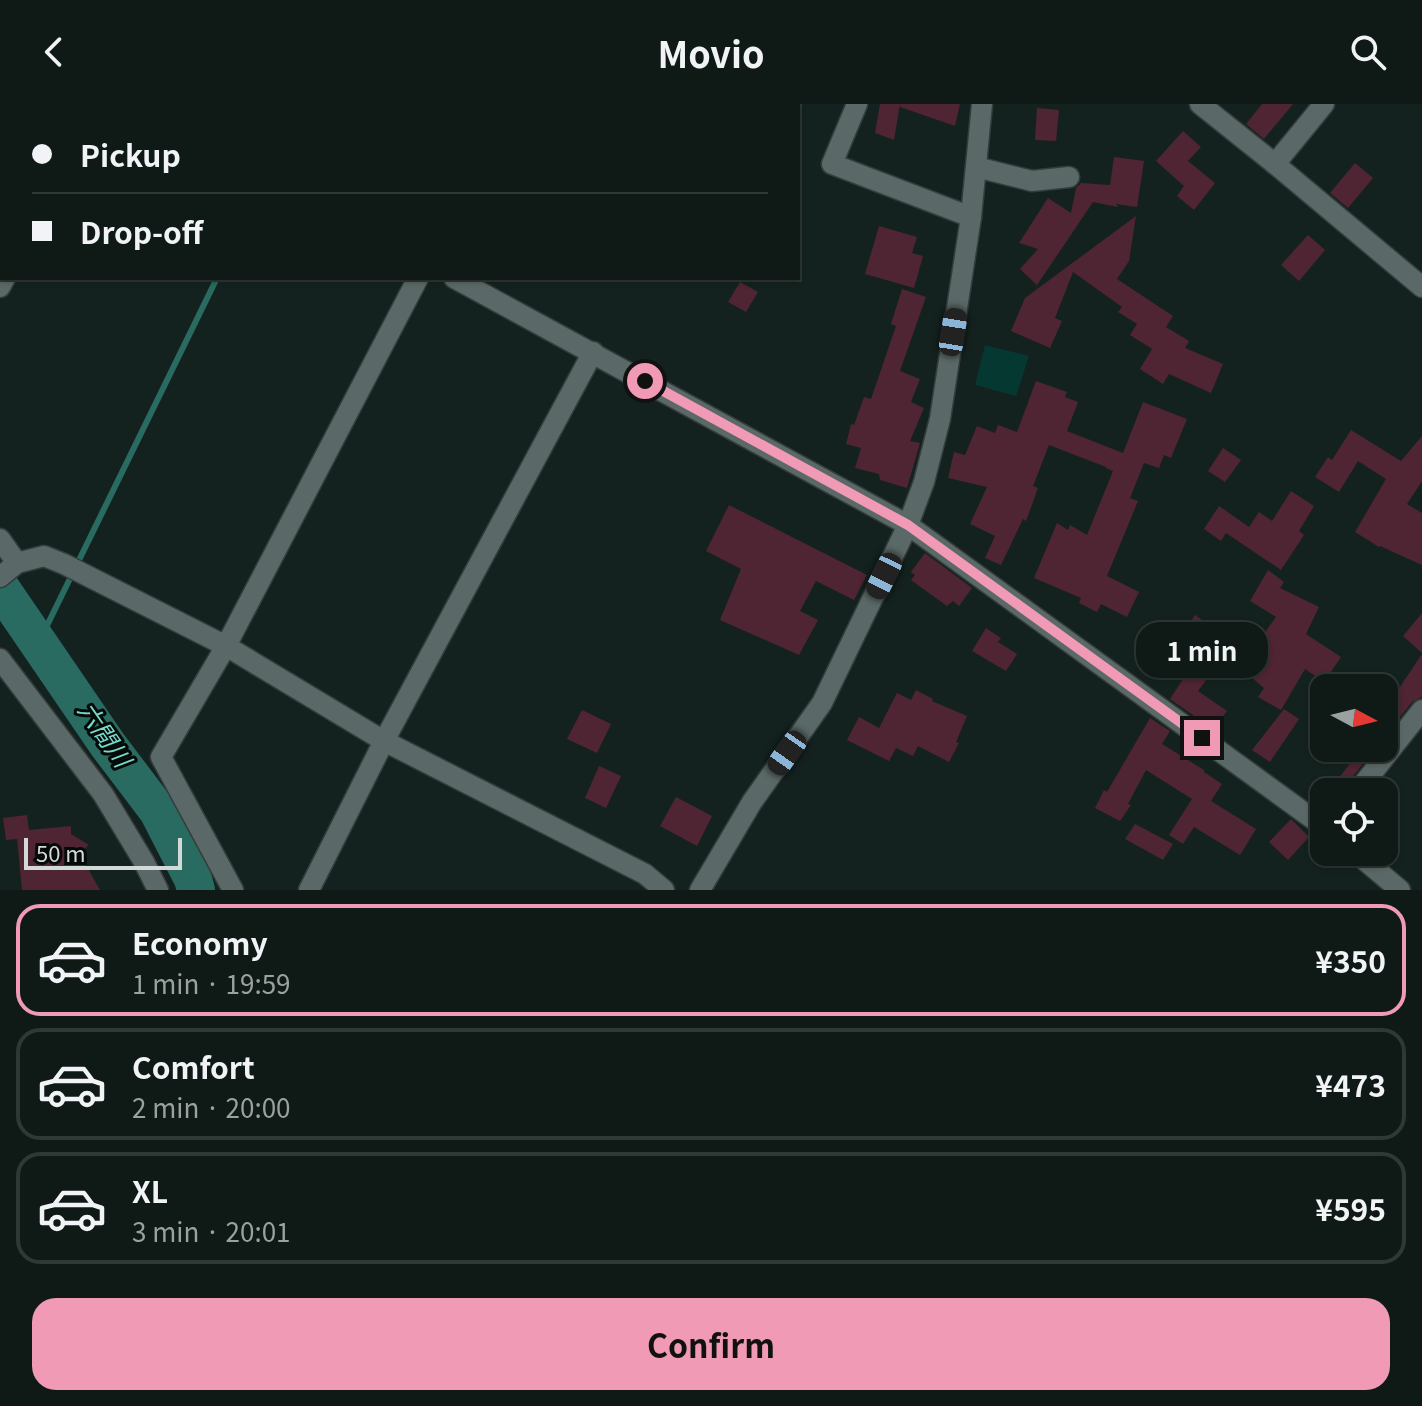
<!DOCTYPE html>
<html lang="en">
<head>
<meta charset="utf-8">
<style>
	body { margin:0; font-family:Georgia,"Noto Sans JP",serif; background:#182320; color:#f1f3f6; height:100vh; display:flex; flex-direction:column; font-size:30px; white-space:nowrap }
	* { box-sizing:border-box; margin:0 }
	p { font-size:26px; color:#9ba1a1 }
	.icon { flex:none; width:44px; height:44px; fill:none; stroke:currentColor; stroke-width:2; stroke-linecap:round; stroke-linejoin:round }
	.map { position:relative; height:786px; overflow:hidden }
	.details { display:flex; flex-direction:column; background:#0f1a17; flex:1 }
	.details>* { flex:none }
	.banner { position:absolute; left:0px; top:0px; width:800px; height:176px; box-shadow:0 2px 6px #0004,0 0 0 2px #2f3836; display:grid; align-content:center; height:176px; padding:0 32px; background:#0f1a17 }
	.needle { width:52px; rotate:97deg }
	.buttons { position:absolute; left:1310px; top:570px; display:grid; gap:16px }
	.buttons a { display:grid; place-items:center; width:88px; height:88px; border-radius:16px; background:#0f1a17; box-shadow:0 2px 6px #0004,0 0 0 2px #2f3836; font-size:40px }
	.scale { position:absolute; left:24px; bottom:20px; width:158px; box-sizing:border-box; padding-left:8px; border:4px solid #d1dad8; border-top:0; font-size:22px; line-height:28px; white-space:nowrap; color:#d1dad8; -webkit-text-stroke:6px #050a09; paint-order:stroke }
	.end { position:absolute; width:36px; height:36px; margin:-18px; border:10px solid #f09ab5; background:#111; box-shadow:0 0 0 4px #111 }
	.from { border-radius:50% }
	.bubble { position:absolute; height:56px; border-radius:24px; background:#0f1a17; box-shadow:0 2px 6px #0004,0 0 0 2px #2f3836; font-size:26px; font-weight:700; line-height:56px; text-align:center }
	.car { position:absolute; width:24px; height:48px; margin:-24px -12px; border-radius:10px; box-shadow:0 0 6px 2px #0007; background:linear-gradient(#222 24%,#8ab4d8 0 40%,#222 0 76%,#8ab4d8 0 86%,#222 0) }
	.banner b { display:flex; align-items:center; gap:28px; height:76px; font-size:30px }
	.banner b+b { border-top:2px solid #2f3836 }
	.banner i { width:20px; height:20px; background:#f1f3f6 }
	ul { padding:14px 0 0; list-style:none }
	li { display:flex; align-items:center; gap:24px; height:112px; margin:0 16px 12px; padding:0 16px; border:4px solid #2f3836; border-radius:24px }
	li div { flex:1 }
	li b { display:block; font-size:30px }
	li em { font-style:normal; font-weight:700 }
	li.on { border-color:#f09ab5 }
	li>.icon { width:72px; height:72px; stroke-width:1.5 }
	.cta { display:flex; gap:16px; margin-top:auto; padding:16px 32px }
	.cta a { flex:1; height:92px; border-radius:24px; background:#f09ab5; color:#111; font-size:32px; font-weight:700; line-height:92px; text-align:center }
	header { display:flex; justify-content:space-between; align-items:center; height:104px; padding:0 32px; background:#0f1a17; font-size:36px; font-weight:700 }
	.map>svg:first-child { display:block }
	.green { fill:#063832 }
	.lines { fill:none; stroke-linecap:round; stroke-linejoin:round }
	.stream { stroke:#296a61; stroke-width:6 }
	.river { stroke:#296a61; stroke-width:38 }
	.building { fill:#4f2433 }
	.minor-casing { stroke:#343d3b; stroke-width:23 }
	.tertiary-casing { stroke:#343d3b; stroke-width:23 }
	.minor { stroke:#5a6967; stroke-width:20 }
	.tertiary { stroke:#5a6967; stroke-width:20 }
	.route { stroke:#f09ab5; stroke-width:10 }
	.labels { text-anchor:middle; stroke-width:6; stroke-linejoin:round; paint-order:stroke }
	.water-label { font-size:24px; font-style:italic; fill:#76dbcc; stroke:#050a09 }
</style>
</head>
<body>
<header><svg class="icon" aria-label="back" viewBox="0 0 24 24"><path d="M15 5l-7 7 7 7"/></svg>Movio<svg class="icon" aria-label="search" viewBox="0 0 24 24"><circle cx="10" cy="10" r="6"/><path d="M15 15l6 6"/></svg></header>
<div class="map">
<svg width="1422" height="786" viewBox="0 0 1422 786">
	<rect width="100%" height="100%" fill="#14221f"/>
	<path class="green" d="M 985,241 L 1029,252 L 1016,292 L 975,281 Z"/>
	<g class="lines">
		<g class="stream">
			<path d="M 301,2 L 303,0"/>
			<path d="M 38,540 L 217,174"/>
		</g>
		<path class="river" d="M 0,483 L 108,641 L 158,707 L 193,775 L 196,786"/>
	</g>
	<g class="building">
		<path d="M 880,0 L 900,0 L 894,36 L 875,29 Z"/>
		<path d="M 900,0 L 960,0 L 955,22 L 900,3 Z"/>
		<path d="M 1262,0 L 1293,0 L 1264,35 L 1246,20 Z"/>
		<path d="M 1037,4 L 1059,6 L 1056,37 L 1035,36 Z"/>
		<path d="M 1183,27 L 1201,43 L 1188,57 L 1215,79 L 1194,106 L 1177,92 L 1184,82 L 1156,57 Z"/>
		<path d="M 1114,53 L 1144,57 L 1137,103 L 1116,100 L 1118,103 L 1093,98 L 1037,181 L 1020,165 L 1038,145 L 1019,139 L 1048,94 L 1071,109 L 1076,84 L 1081,79 L 1110,81 Z"/>
		<path d="M 1355,59 L 1373,74 L 1348,104 L 1330,89 Z"/>
		<path d="M 1136,112 L 1129,157 L 1117,175 L 1173,212 L 1166,223 L 1189,237 L 1185,244 L 1223,260 L 1211,289 L 1169,270 L 1163,280 L 1140,265 L 1152,245 L 1130,231 L 1137,220 L 1118,208 L 1122,203 L 1073,168 L 1055,214 L 1062,217 L 1050,244 L 1011,227 L 1025,194 Z"/>
		<path d="M 879,122 L 917,133 L 912,149 L 923,152 L 914,184 L 865,170 Z"/>
		<path d="M 1308,131 L 1325,146 L 1299,177 L 1281,161 Z"/>
		<path d="M 740,178 L 758,188 L 746,208 L 728,198 Z"/>
		<path d="M 902,185 L 926,193 L 900,267 L 920,275 L 911,298 L 924,304 L 910,337 L 920,339 L 907,384 L 880,376 L 879,370 L 855,364 L 861,344 L 846,340 L 851,320 L 854,321 L 864,293 L 871,295 L 896,222 L 891,220 Z"/>
		<path d="M 1036,277 L 1067,288 L 1065,293 L 1078,298 L 1067,327 L 1123,349 L 1143,298 L 1187,315 L 1171,354 L 1164,351 L 1159,364 L 1144,359 L 1130,394 L 1138,397 L 1107,472 L 1139,488 L 1127,513 L 1101,500 L 1097,508 L 1079,499 L 1081,494 L 1034,474 L 1057,419 L 1068,426 L 1070,421 L 1087,431 L 1113,367 L 1106,364 L 1106,363 L 1049,341 L 1033,382 L 1038,384 L 1026,417 L 1023,415 L 1001,461 L 985,454 L 995,432 L 970,420 L 987,383 L 948,374 L 954,348 L 965,351 L 977,322 L 995,329 L 998,321 L 1017,328 Z"/>
		<path d="M 1351,326 L 1401,357 L 1422,332 L 1422,377 L 1407,400 L 1422,409 L 1422,461 L 1380,442 L 1379,443 L 1355,428 L 1386,375 L 1358,357 L 1339,388 L 1315,373 L 1328,353 L 1332,356 Z"/>
		<path d="M 1223,344 L 1241,356 L 1225,378 L 1208,367 Z"/>
		<path d="M 1291,387 L 1314,402 L 1299,427 L 1304,431 L 1281,466 L 1226,429 L 1221,437 L 1204,425 L 1219,402 L 1249,423 L 1259,408 L 1272,417 Z"/>
		<path d="M 729,401 L 867,471 L 854,496 L 816,477 L 800,507 L 818,516 L 799,551 L 720,516 L 741,465 L 706,447 Z"/>
		<path d="M 925,449 L 972,484 L 959,502 L 953,497 L 947,502 L 911,476 L 915,471 L 911,468 Z"/>
		<path d="M 1268,466 L 1284,478 L 1280,484 L 1319,503 L 1306,530 L 1341,553 L 1324,578 L 1305,565 L 1281,606 L 1258,593 L 1264,584 L 1225,551 L 1198,587 L 1227,607 L 1213,625 L 1170,595 L 1193,560 L 1173,546 L 1195,511 L 1216,526 L 1221,522 L 1253,545 L 1276,513 L 1250,497 Z"/>
		<path d="M 1422,509 L 1422,549 L 1403,532 Z"/>
		<path d="M 986,524 L 1001,534 L 998,538 L 1017,550 L 1006,567 L 972,547 Z"/>
		<path d="M 1422,550 L 1422,593 L 1412,598 L 1384,633 L 1384,607 Z"/>
		<path d="M 916,586 L 933,595 L 932,597 L 967,612 L 956,638 L 959,639 L 949,658 L 918,642 L 913,652 L 896,644 L 889,657 L 847,636 L 859,613 L 879,624 L 897,589 L 911,596 Z"/>
		<path d="M 1284,605 L 1299,615 L 1270,658 L 1252,646 Z"/>
		<path d="M 582,606 L 611,620 L 597,649 L 567,635 Z"/>
		<path d="M 1150,614 L 1170,627 L 1162,640 L 1204,666 L 1204,668 L 1222,680 L 1211,697 L 1256,725 L 1240,751 L 1194,723 L 1183,740 L 1169,731 L 1192,695 L 1146,666 L 1128,700 L 1131,701 L 1120,717 L 1095,704 L 1104,686 L 1107,688 Z"/>
		<path d="M 1336,644 L 1375,644 L 1347,680 L 1344,688 L 1328,688 L 1352,657 Z"/>
		<path d="M 599,662 L 621,672 L 606,704 L 585,694 Z"/>
		<path d="M 676,693 L 712,712 L 697,742 L 660,722 Z"/>
		<path d="M 27,711 L 29,726 L 71,722 L 71,730 L 89,741 L 79,749 L 100,786 L 22,786 L 17,735 L 6,736 L 3,714 Z"/>
		<path d="M 1291,715 L 1309,733 L 1288,756 L 1269,738 Z"/>
		<path d="M 1135,720 L 1173,740 L 1163,756 L 1125,735 Z"/>
	</g>
	<g class="lines">
		<defs>
			<g id="minor">
				<path d="M 114,0 L 118,2"/>
				<path d="M 857,0 L 832,60 L 971,113"/>
				<path d="M 1200,0 L 1275,60 L 1422,183"/>
				<path d="M 96,2 L 97,0"/>
				<path d="M 509,2 L 510,0"/>
				<path d="M 1275,60 L 1324,0"/>
				<path d="M 976,63 L 1032,77 L 1069,73"/>
				<path d="M 0,152 L 2,153"/>
				<path d="M 454,174 L 908,421 L 1324,723"/>
				<path d="M 0,183 L 5,174"/>
				<path d="M 0,435 L 17,459"/>
				<path d="M 0,473 L 17,459 L 44,452 L 64,460 L 226,542 L 384,637 L 645,770 L 664,786"/>
				<path d="M 1357,688 L 1422,606"/>
				<path d="M 1355,748 L 1400,786"/>
				<path d="M 233,786 L 161,653 L 226,542 L 418,174"/>
				<path d="M 309,786 L 384,637 L 593,248"/>
			</g>
			<g id="tertiary">
				<path d="M 0,555 L 103,690 L 144,758 L 158,786"/>
				<path d="M 700,786 L 752,698 L 822,599 L 908,421 L 924,378 L 940,315 L 971,113 L 982,0"/>
			</g>
		</defs>
		<use href="#minor" class="minor-casing"/>
		<use href="#tertiary" class="tertiary-casing"/>
		<use href="#minor" class="minor"/>
		<use href="#tertiary" class="tertiary"/>
	</g>
	<g class="lines">
		<path class="route" d="M 645,277 L 908,421 L 1202,634"/>
	</g>
	<g class="labels">
		<g class="water-label">
			<text transform="translate(104 631) rotate(55)" y="8">六間川</text>
		</g>
	</g>
</svg>
<div class="buttons">
<a><svg class="needle" viewBox="-14 -14 28 28"><path d="M0-13l5 13h-10z" fill="#e53935"/><path d="M0 13l5-13h-10z" fill="#9ba1a1"/></svg></a>
<a><svg class="icon" aria-label="locate" viewBox="0 0 24 24"><circle cx="12" cy="12" r="6"/><path d="M12 2v4M12 18v4M2 12h4M18 12h4"/></svg></a>
</div>
<div class="scale">50 m</div>
<i class="end from" style="left:645px;top:277px"></i>
<i class="end" style="left:1202px;top:634px"></i>
<div class="bubble" style="left:1136px;top:518px;width:132px">1 min</div>
<i class="car" style="left:953px;top:228px;rotate:9deg"></i>
<i class="car" style="left:884px;top:472px;rotate:206deg"></i>
<i class="car" style="left:787px;top:649px;rotate:215deg"></i>
<div class="banner">
<b><i class="from"></i>Pickup</b>
<b><i></i>Drop-off</b>
</div>
</div>
<section class="details">
<ul>
<li class="on"><svg class="icon" aria-label="car" viewBox="0 0 24 24"><path d="M5 17H2v-5l4-1 3-4h7l3 4 3 1v5h-3M9 17h6M6 11h13"/><circle cx="7" cy="17" r="2"/><circle cx="17" cy="17" r="2"/></svg><div><b>Economy</b><p>1 min · 19:59</p></div><em>¥350</em></li>
<li><svg class="icon" aria-label="car" viewBox="0 0 24 24"><path d="M5 17H2v-5l4-1 3-4h7l3 4 3 1v5h-3M9 17h6M6 11h13"/><circle cx="7" cy="17" r="2"/><circle cx="17" cy="17" r="2"/></svg><div><b>Comfort</b><p>2 min · 20:00</p></div><em>¥473</em></li>
<li><svg class="icon" aria-label="car" viewBox="0 0 24 24"><path d="M5 17H2v-5l4-1 3-4h7l3 4 3 1v5h-3M9 17h6M6 11h13"/><circle cx="7" cy="17" r="2"/><circle cx="17" cy="17" r="2"/></svg><div><b>XL</b><p>3 min · 20:01</p></div><em>¥595</em></li>
</ul>
<div class="cta"><a>Confirm</a></div>
</section>
</body>
</html>
